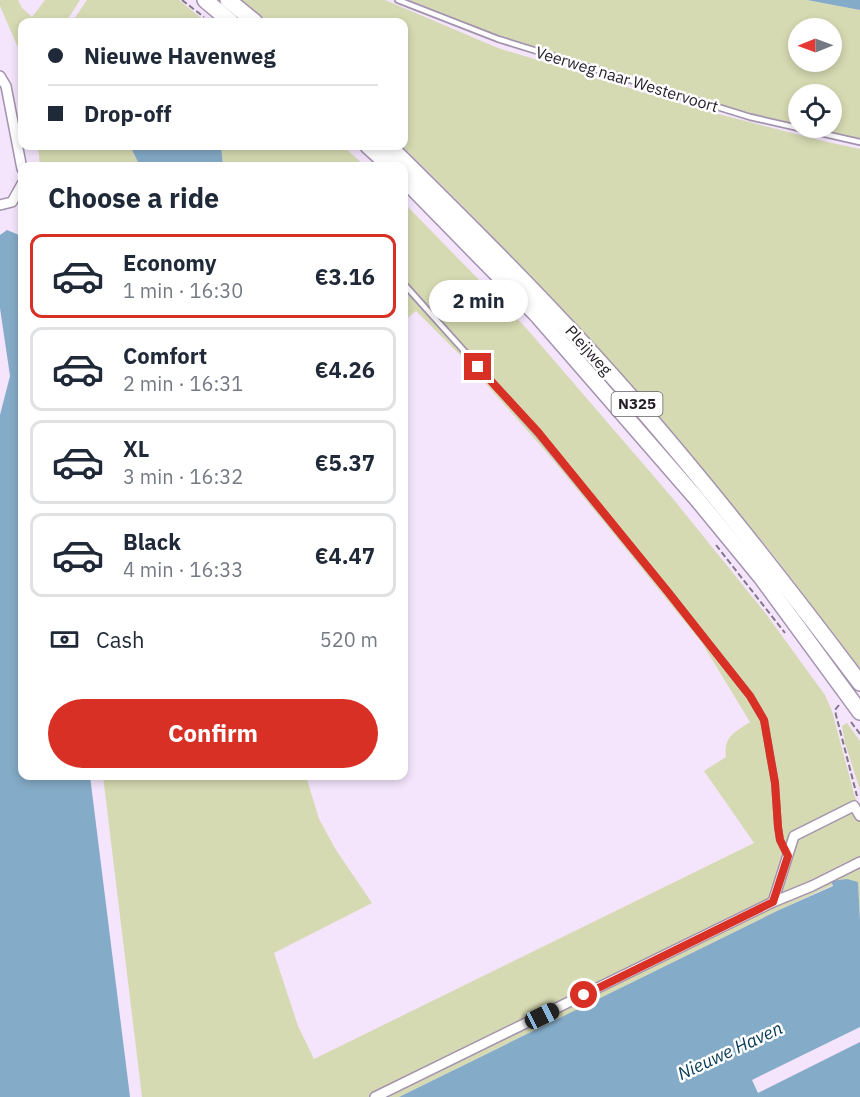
<!DOCTYPE html>
<html lang="en">
<head>
<meta charset="utf-8">
<style>
	body { margin:0; font-family:"IBM Plex Sans",sans-serif; background:#f6f6f7; color:#1f2937; height:100vh; display:flex; flex-direction:column; font-size:22px; white-space:nowrap }
	* { box-sizing:border-box; margin:0 }
	p { font-size:20px; color:#747a83 }
	.icon { flex:none; width:33px; height:33px; fill:none; stroke:currentColor; stroke-width:2; stroke-linecap:round; stroke-linejoin:round }
	.map { position:relative; flex:1; overflow:hidden }
	.details { position:absolute; left:18px; top:162px; width:390px; height:618px; display:flex; flex-direction:column; background:#fff; border-radius:12px; box-shadow:0 3px 9px #0003 }
	.details>* { flex:none }
	.hud { position:absolute; left:18px; top:18px; width:390px; height:132px; border-radius:12px; box-shadow:0 3px 9px #0003; display:grid; align-content:center; height:132px; padding:0 30px; background:#fff }
	.needle { width:39px; rotate:269deg }
	.buttons { position:absolute; left:788px; top:18px; display:grid; gap:12px }
	.buttons a { display:grid; place-items:center; width:54px; height:54px; border-radius:50%; background:#fff; box-shadow:0 3px 9px #0003; font-size:30px }
	.end { position:absolute; width:27px; height:27px; margin:-14px; border:8px solid #d93025; background:#fff; box-shadow:0 0 0 3px #fff }
	.from { border-radius:50% }
	.bubble { position:absolute; height:42px; border-radius:21px; background:#fff; box-shadow:0 3px 9px #0003; font-size:20px; font-weight:700; line-height:42px; text-align:center }
	.car { position:absolute; width:18px; height:36px; margin:-18px -9px; border-radius:8px; box-shadow:0 0 4px 2px #0007; background:linear-gradient(#222 24%,#8ab4d8 0 40%,#222 0 76%,#8ab4d8 0 86%,#222 0) }
	.hud b { display:flex; align-items:center; gap:21px; height:57px; font-size:22px }
	.hud b+b { border-top:2px solid #e0e1e3 }
	.hud i { width:15px; height:15px; background:#1f2937 }
	ul { padding:0; list-style:none }
	li { display:flex; align-items:center; gap:18px; height:84px; margin:0 12px 9px; padding:0 18px; border:3px solid #e0e1e3; border-radius:12px }
	li div { flex:1 }
	li b { display:block; font-size:22px }
	li em { font-style:normal; font-weight:700 }
	li.on { border-color:#d93025 }
	li>.icon { width:54px; height:54px; stroke-width:1.5 }
	h2 { padding:0 30px; font-size:27px; line-height:72px }
	.pay { display:flex; align-items:center; gap:15px; height:66px; padding:0 30px; font-size:22px }
	.pay p { margin-inline-start:auto }
	.action { display:flex; gap:12px; margin-top:auto; padding:12px 30px }
	.action a { flex:1; height:69px; border-radius:36px; background:#d93025; color:#fff; font-size:24px; font-weight:700; line-height:69px; text-align:center }
	.map>svg:first-child { display:block }
	.green { fill:#d6dab2; fill-rule:evenodd }
	.water { fill:#84abc7 }
	.pier { fill:#f4e5fc }
	.lines { fill:none; stroke-linecap:round; stroke-linejoin:round }
	.service-casing { stroke:#a493ae; stroke-width:8 }
	.minor-casing { stroke:#a493ae; stroke-width:12 }
	.trunk-casing { stroke:#a493ae; stroke-width:18 }
	.path { stroke:#827788; stroke-width:2; stroke-dasharray:6 3; stroke-linecap:butt }
	.service { stroke:#fff; stroke-width:4.5 }
	.minor { stroke:#fff; stroke-width:9 }
	.trunk { stroke:#fff; stroke-width:15 }
	.route { stroke:#d93025; stroke-width:8 }
	.labels { text-anchor:middle; stroke-width:5; stroke-linejoin:round; paint-order:stroke }
	.shield { fill:#fff; stroke:#666168; stroke-width:1.5 }
	.shield-label { font-size:15px; font-weight:bold; fill:#241d28 }
	.street-label { font-size:16px; fill:#241d28; stroke:#fff }
	.water-label { font-size:18px; font-style:italic; fill:#043955; stroke:#fff }
</style>
</head>
<body>
<div class="map">
<svg width="860" height="1097" viewBox="0 0 860 1097">
	<rect width="100%" height="100%" fill="#f4e5fc"/>
	<g class="green">
		<path d="M 0,0 L 18,0 L 22,8 L 32,17 L 45,0 L 80,0 L 66,22 L 22,22 L 22,57 L 0,6 Z"/>
		<path d="M 87,0 L 179,0 L 206,22 L 72,22 Z"/>
		<path d="M 241,0 L 385,0 L 498,48 L 695,108 L 823,141 L 860,149 L 860,668 C 832,632 805,596 777,560 C 661,415 536,275 402,146 L 404,146 L 404,22 L 268,22 Z"/>
		<path d="M 409,0 L 807,0 L 860,10 L 860,140 L 810,128 L 831,128 L 831,94 L 798,94 L 798,125 L 688,98 L 501,37 ZM 798,28 L 831,28 L 831,62 L 798,62 Z"/>
		<path d="M 38,146 L 130,146 L 140,166 L 40,166 Z"/>
		<path d="M 221,146 L 343,146 L 365,166 L 223,166 Z"/>
		<path d="M 404,203 L 527,329 L 670,495 L 766,614 L 825,695 L 832,711 L 854,794 L 860,809 L 860,921 L 858,883 L 832,882 L 833,885 L 779,910 L 399,1097 L 142,1097 L 103,776 L 306,776 L 319,819 L 336,850 L 372,903 L 274,953 L 298,1026 L 314,1059 L 754,843 L 704,771 L 726,757 C 723,737 735,732 750,722 L 702,643 L 617,538 L 548,454 L 463,358 L 416,311 L 404,321 Z"/>
		<path d="M 847,723 L 860,741 L 860,790 L 845,743 L 842,726 Z"/>
	</g>
	<g class="water">
		<path d="M 807,0 L 860,0 L 860,10 Z"/>
		<path d="M 130,146 L 221,146 L 223,166 L 140,166 Z"/>
		<path d="M 7,230 L 19,235 L 22,259 L 22,776 L 90,776 L 130,1097 L 0,1097 L 0,415 L 10,376 L 0,308 L 0,235 Z"/>
		<path d="M 847,879 L 858,882 L 860,921 L 860,1097 L 399,1097 L 779,910 L 833,886 L 831,881 Z"/>
	</g>
	<path class="pier" d="M 860,1027 L 860,1042 L 758,1093 L 752,1080 Z"/>
	<g class="lines">
		<defs>
			<g id="service">
				<path d="M 398,0 L 498,39 L 750,117 L 860,142"/>
				<path d="M 404,284 L 538,433 L 668,592 L 750,696 L 764,720 L 775,783 L 778,827 L 780,840 L 788,856"/>
			</g>
			<g id="minor">
				<path d="M 0,76 L 6,86 L 22,169"/>
				<path d="M 0,205 L 12,202 L 22,184"/>
				<path d="M 773,902 L 794,836 L 854,806 L 860,816"/>
				<path d="M 375,1097 L 773,902 L 812,886 L 860,862"/>
			</g>
			<g id="trunk">
				<path d="M 205,0 L 231,22"/>
				<path d="M 228,0 L 255,22"/>
				<path d="M 368,146 L 390,166"/>
				<path d="M 389,146 C 468,224 548,303 622,387 C 706,482 784,582 860,683"/>
				<path d="M 404,179 L 538,316 L 697,499 L 761,577 L 860,712"/>
			</g>
		</defs>
		<use href="#service" class="service-casing"/>
		<use href="#minor" class="minor-casing"/>
		<use href="#trunk" class="trunk-casing"/>
		<g class="path">
			<path d="M 182,0 L 204,17"/>
			<path d="M 716,545 L 785,633"/>
			<path d="M 839,705 L 835,710 L 836,715 L 857,796"/>
			<path d="M 851,722 L 860,734"/>
		</g>
		<use href="#service" class="service"/>
		<use href="#minor" class="minor"/>
		<use href="#trunk" class="trunk"/>
	</g>
	<g class="lines">
		<path class="route" d="M 478,367 L 538,432 L 668,592 L 750,696 L 764,720 L 775,783 L 778,827 L 780,840 L 788,856 L 773,902 L 584,995"/>
	</g>
	<g class="labels">
		<rect class="shield" x="611.5" y="392" width="51" height="24" rx="4.5"/>
		<g class="shield-label">
			<text x="637" y="409">N325</text>
		</g>
		<g class="street-label">
			<text transform="translate(627 79) rotate(17)" y="6">Veerweg naar Westervoort</text>
			<text transform="translate(589 350) rotate(48)" y="6">Pleijweg</text>
		</g>
		<g class="water-label">
			<text transform="translate(730 1051) rotate(-25)" y="6">Nieuwe Haven</text>
		</g>
	</g>
</svg>
<div class="buttons">
<a><svg class="needle" viewBox="-14 -14 28 28"><path d="M0-13l5 13h-10z" fill="#e53935"/><path d="M0 13l5-13h-10z" fill="#747a83"/></svg></a>
<a><svg class="icon" aria-label="locate" viewBox="0 0 24 24"><circle cx="12" cy="12" r="6"/><path d="M12 2v4M12 18v4M2 12h4M18 12h4"/></svg></a>
</div>
<i class="end from" style="left:584px;top:995px"></i>
<i class="end" style="left:478px;top:367px"></i>
<div class="bubble" style="left:429px;top:280px;width:99px">2 min</div>
<i class="car" style="left:542px;top:1016px;rotate:64deg"></i>
<div class="hud">
<b><i class="from"></i>Nieuwe Havenweg</b>
<b><i></i>Drop-off</b>
</div>
<section class="details">
<h2>Choose a ride</h2>
<ul>
<li class="on"><svg class="icon" aria-label="car" viewBox="0 0 24 24"><path d="M5 17H2v-5l4-1 3-4h7l3 4 3 1v5h-3M9 17h6M6 11h13"/><circle cx="7" cy="17" r="2"/><circle cx="17" cy="17" r="2"/></svg><div><b>Economy</b><p>1 min · 16:30</p></div><em>€3.16</em></li>
<li><svg class="icon" aria-label="car" viewBox="0 0 24 24"><path d="M5 17H2v-5l4-1 3-4h7l3 4 3 1v5h-3M9 17h6M6 11h13"/><circle cx="7" cy="17" r="2"/><circle cx="17" cy="17" r="2"/></svg><div><b>Comfort</b><p>2 min · 16:31</p></div><em>€4.26</em></li>
<li><svg class="icon" aria-label="car" viewBox="0 0 24 24"><path d="M5 17H2v-5l4-1 3-4h7l3 4 3 1v5h-3M9 17h6M6 11h13"/><circle cx="7" cy="17" r="2"/><circle cx="17" cy="17" r="2"/></svg><div><b>XL</b><p>3 min · 16:32</p></div><em>€5.37</em></li>
<li><svg class="icon" aria-label="car" viewBox="0 0 24 24"><path d="M5 17H2v-5l4-1 3-4h7l3 4 3 1v5h-3M9 17h6M6 11h13"/><circle cx="7" cy="17" r="2"/><circle cx="17" cy="17" r="2"/></svg><div><b>Black</b><p>4 min · 16:33</p></div><em>€4.47</em></li>
</ul>
<div class="pay"><svg class="icon" aria-label="cash" viewBox="0 0 24 24"><path d="M3 7h18v10H3z"/><circle cx="12" cy="12" r="2"/></svg>Cash<p>520 m</p></div>
<div class="action"><a>Confirm</a></div>
</section>
</div>
</body>
</html>
